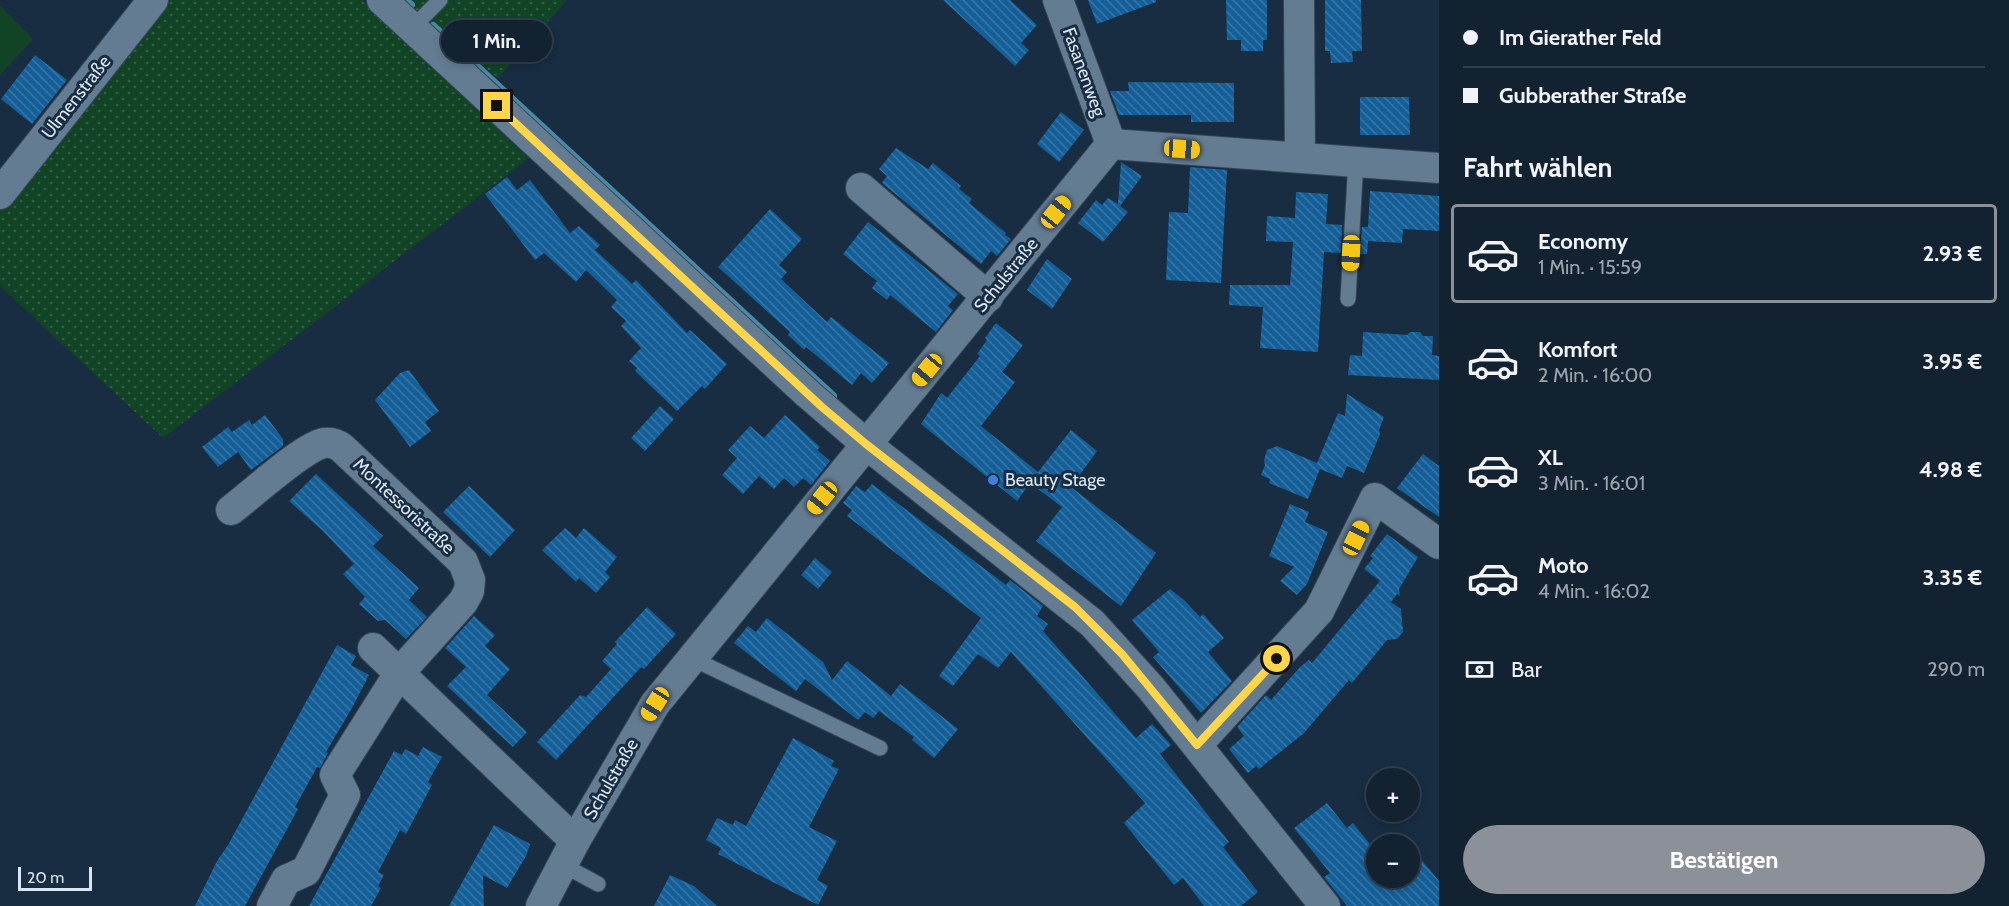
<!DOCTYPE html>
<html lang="de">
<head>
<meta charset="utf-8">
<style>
	body { margin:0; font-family:Cabin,sans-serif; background:#1f2f3d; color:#f1f3f6; height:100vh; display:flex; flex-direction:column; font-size:22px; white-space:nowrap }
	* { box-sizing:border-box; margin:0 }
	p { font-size:20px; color:#9ca4ab }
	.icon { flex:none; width:33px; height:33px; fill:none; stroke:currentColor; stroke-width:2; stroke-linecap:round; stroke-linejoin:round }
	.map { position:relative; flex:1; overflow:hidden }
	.sheet { display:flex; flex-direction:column; background:#122231; width:570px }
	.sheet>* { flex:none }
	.top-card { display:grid; align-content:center; height:132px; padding:0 24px; background:#122231 }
	.tools { position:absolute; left:1366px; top:768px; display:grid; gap:12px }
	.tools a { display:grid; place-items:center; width:54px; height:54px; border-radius:50%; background:#122231; box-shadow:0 3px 9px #0003,0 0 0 2px #313f4d; font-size:30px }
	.scale { position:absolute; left:18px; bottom:15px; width:74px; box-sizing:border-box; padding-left:6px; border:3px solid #d9e6f3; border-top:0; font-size:16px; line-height:21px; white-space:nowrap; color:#d9e6f3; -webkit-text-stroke:4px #182d41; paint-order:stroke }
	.end { position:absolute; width:27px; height:27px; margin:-14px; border:8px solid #ffd54a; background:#111; box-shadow:0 0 0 3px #111 }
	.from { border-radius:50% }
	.bubble { position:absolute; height:42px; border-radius:21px; background:#122231; box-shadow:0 3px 9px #0003,0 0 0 2px #313f4d; font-size:20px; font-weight:700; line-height:42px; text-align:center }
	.car { position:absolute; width:18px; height:36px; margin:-18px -9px; border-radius:8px; box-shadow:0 0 4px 2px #0007; background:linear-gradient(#f5c518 24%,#345 0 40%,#f5c518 0 76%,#345 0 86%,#f5c518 0) }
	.top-card b { display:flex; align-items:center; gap:21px; height:57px; font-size:22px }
	.top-card b+b { border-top:2px solid #313f4d }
	.top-card i { width:15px; height:15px; background:#f1f3f6 }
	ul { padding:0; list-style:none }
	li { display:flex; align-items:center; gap:18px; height:99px; margin:0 12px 9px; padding:0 12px; border:3px solid transparent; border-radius:6px }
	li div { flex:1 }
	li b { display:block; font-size:22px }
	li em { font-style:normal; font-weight:700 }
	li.current { border-color:#8c9099 }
	li>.icon { width:54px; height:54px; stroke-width:1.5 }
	h2 { padding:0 24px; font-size:27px; line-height:72px }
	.pay { display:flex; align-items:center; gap:15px; height:66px; padding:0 24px; font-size:22px }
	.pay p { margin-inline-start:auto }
	.cta { display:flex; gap:12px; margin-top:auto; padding:12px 24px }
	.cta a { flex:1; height:69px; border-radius:36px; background:#8c9099; color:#fff; font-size:24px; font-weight:700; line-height:69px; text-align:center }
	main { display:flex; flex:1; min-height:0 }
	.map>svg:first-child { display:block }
	.grass { fill:url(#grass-dots) }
	.pitch { fill:#114325 }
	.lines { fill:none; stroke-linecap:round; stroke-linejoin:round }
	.stream { stroke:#4b88a5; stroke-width:8 }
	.building { fill:url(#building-back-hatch) }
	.lane-casing { stroke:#364758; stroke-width:17 }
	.street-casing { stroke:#364758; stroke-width:32 }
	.lane { stroke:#647c92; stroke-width:15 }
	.street { stroke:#647c92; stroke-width:30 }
	.route { stroke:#ffd54a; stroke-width:8 }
	.shop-dot { fill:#3f7fe0; stroke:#182d41; stroke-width:2 }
	.labels { text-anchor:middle; stroke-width:6; stroke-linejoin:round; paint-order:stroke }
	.street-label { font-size:18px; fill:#d9e6f3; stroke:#182d41 }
	.poi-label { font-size:18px; fill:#d9e6f3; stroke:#182d41; text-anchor:start }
</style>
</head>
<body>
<main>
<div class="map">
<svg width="1439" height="906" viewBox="0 0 1439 906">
	<defs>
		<pattern id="grass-dots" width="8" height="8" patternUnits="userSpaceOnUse" patternTransform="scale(1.5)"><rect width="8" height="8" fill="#114325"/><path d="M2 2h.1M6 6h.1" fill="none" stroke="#335e45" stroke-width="1.8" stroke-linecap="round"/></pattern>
		<pattern id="building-back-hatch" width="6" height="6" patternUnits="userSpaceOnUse" patternTransform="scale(1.5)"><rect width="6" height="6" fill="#155f98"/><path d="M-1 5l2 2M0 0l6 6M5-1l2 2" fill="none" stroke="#3676a7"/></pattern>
	</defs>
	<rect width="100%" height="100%" fill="#182d41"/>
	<g class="grass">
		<path d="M 163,0 L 362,0 L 529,158 L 163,438 L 0,286 L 0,206 Z"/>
		<path d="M 400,0 L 567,0 L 498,78 Z"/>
	</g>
	<path class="pitch" d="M 0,6 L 33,39 L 0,75 Z"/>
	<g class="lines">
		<g class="stream">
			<path d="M 405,0 L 411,5"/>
			<path d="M 433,26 L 833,396"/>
		</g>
	</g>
	<g class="building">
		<path d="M 943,0 L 1010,0 L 1037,25 L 1021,43 L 1029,50 L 1015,66 Z"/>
		<path d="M 1088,0 L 1156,0 L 1156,2 L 1097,24 Z"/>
		<path d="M 1226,0 L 1267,0 L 1267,40 L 1263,40 L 1263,51 L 1241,51 L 1241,40 L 1227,40 Z"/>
		<path d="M 1325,0 L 1361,0 L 1362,51 L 1352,51 L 1353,62 L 1331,63 L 1330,51 L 1325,51 Z"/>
		<path d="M 35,55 L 67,80 L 32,124 L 1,99 Z"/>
		<path d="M 1128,82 L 1234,83 L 1234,122 L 1191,122 L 1191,115 L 1119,115 L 1110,91 L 1129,91 Z"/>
		<path d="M 1360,97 L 1409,97 L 1410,135 L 1360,135 Z"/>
		<path d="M 1061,112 L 1084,130 L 1059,162 L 1037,144 Z"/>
		<path d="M 896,148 L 928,169 L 933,163 L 961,186 L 959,189 L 972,199 L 969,203 L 1006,233 L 1005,235 L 1011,239 L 997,256 L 991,251 L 981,264 L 882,183 L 887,176 L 879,169 Z"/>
		<path d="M 1121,162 L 1142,176 L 1120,206 L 1128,212 L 1103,242 L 1078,223 L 1096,200 L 1102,205 L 1108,198 L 1118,204 Z"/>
		<path d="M 1190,167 L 1227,170 L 1221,283 L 1166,280 L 1169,212 L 1188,213 Z"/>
		<path d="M 507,177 L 517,190 L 530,180 L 570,233 L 579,226 L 600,245 L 595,250 L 632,284 L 636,280 L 687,333 L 690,330 L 727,364 L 705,389 L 702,386 L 677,411 L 635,371 L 637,368 L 629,361 L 641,348 L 621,326 L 626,321 L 611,307 L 617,300 L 586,270 L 576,282 L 544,253 L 535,260 L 485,194 Z"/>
		<path d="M 1370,191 L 1439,196 L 1439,231 L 1403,229 L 1402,243 L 1368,241 L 1367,254 L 1360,254 L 1362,227 L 1368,227 Z"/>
		<path d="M 1296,192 L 1328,194 L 1326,224 L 1342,225 L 1341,253 L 1324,252 L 1318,352 L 1260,348 L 1263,307 L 1229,305 L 1230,285 L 1290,285 L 1293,242 L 1266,241 L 1267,216 L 1295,218 Z"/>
		<path d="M 770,209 L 802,239 L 779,265 L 787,272 L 781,279 L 827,322 L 831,317 L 889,363 L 872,383 L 861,373 L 852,385 L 806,347 L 804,350 L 788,335 L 790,332 L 718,267 Z"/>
		<path d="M 868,222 L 958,294 L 948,306 L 953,310 L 936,332 L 890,295 L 887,300 L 872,288 L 877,281 L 843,254 Z"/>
		<path d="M 1047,259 L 1072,279 L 1052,309 L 1027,290 Z"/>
		<path d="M 996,323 L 1023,345 L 1002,372 L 1015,382 L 981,426 L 1038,472 L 1071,430 L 1097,451 L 1071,487 L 1156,553 L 1121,606 L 1036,541 L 1062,507 L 1030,483 L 1017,501 L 921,424 L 941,393 L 947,398 L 980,356 L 977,354 L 987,340 L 985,338 Z"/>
		<path d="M 1363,332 L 1407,335 L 1410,332 L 1420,332 L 1423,336 L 1433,336 L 1432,355 L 1439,356 L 1439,380 L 1348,375 L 1350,355 L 1362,356 Z"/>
		<path d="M 409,370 L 439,411 L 425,422 L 431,431 L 410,447 L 375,400 L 400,373 Z"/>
		<path d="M 1347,394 L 1384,417 L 1379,430 L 1380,434 L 1364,473 L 1347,466 L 1342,478 L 1320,469 L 1308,499 L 1269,483 L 1270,479 L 1261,475 L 1265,465 L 1264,460 L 1267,450 L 1277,446 L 1317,463 L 1338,413 L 1345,416 Z"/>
		<path d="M 660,406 L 674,419 L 645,451 L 631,438 Z"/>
		<path d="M 265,415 L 283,439 L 283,446 L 251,470 L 238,452 L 218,467 L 202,447 L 228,427 L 232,432 L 249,420 L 252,425 Z"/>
		<path d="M 785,415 L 820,447 L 817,450 L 830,461 L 811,485 L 803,478 L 794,487 L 784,478 L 774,489 L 759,476 L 743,494 L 722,475 L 737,458 L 728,450 L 750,426 L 764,438 Z"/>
		<path d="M 1423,454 L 1439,466 L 1439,517 L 1397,488 Z"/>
		<path d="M 316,474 L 383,536 L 373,546 L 419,588 L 409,600 L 427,617 L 406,639 L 385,620 L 378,621 L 359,604 L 365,597 L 343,574 L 354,564 L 323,531 L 289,501 Z"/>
		<path d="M 872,484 L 1006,585 L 1010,580 L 1043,606 L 1037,616 L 1048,624 L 1043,631 L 1136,738 L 1152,724 L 1171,745 L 1160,754 L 1229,842 L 1223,847 L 1258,892 L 1241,906 L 1204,906 L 1183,878 L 1174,885 L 1124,823 L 1145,803 L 1011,652 L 998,668 L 978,654 L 953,686 L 939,676 L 981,618 L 847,516 L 852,510 L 843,503 L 856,486 L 865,492 Z"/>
		<path d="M 469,486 L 515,530 L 490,557 L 443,512 Z"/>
		<path d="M 1290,504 L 1309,512 L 1305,522 L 1328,532 L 1307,584 L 1297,595 L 1280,581 L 1294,567 L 1269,556 Z"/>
		<path d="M 565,528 L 576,538 L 584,528 L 617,557 L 605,572 L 610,577 L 596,593 L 579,578 L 576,582 L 542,550 Z"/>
		<path d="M 1387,534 L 1418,557 L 1399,589 L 1400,596 L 1397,594 L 1391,602 L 1401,609 L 1403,632 L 1397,639 L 1387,640 L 1352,683 L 1349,680 L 1304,733 L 1259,769 L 1256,766 L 1248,773 L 1229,749 L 1244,736 L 1237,727 L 1266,695 L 1271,700 L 1300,667 L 1309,660 L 1312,663 L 1380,581 L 1364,569 L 1373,558 L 1370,556 Z"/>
		<path d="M 815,558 L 832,572 L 818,589 L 801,575 Z"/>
		<path d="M 1170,589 L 1184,600 L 1200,617 L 1203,614 L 1224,638 L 1208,652 L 1232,681 L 1201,713 L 1153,657 L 1159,652 L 1132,620 Z"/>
		<path d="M 647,607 L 676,634 L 644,669 L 641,667 L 556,760 L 537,742 L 580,695 L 586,697 L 611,669 L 602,661 L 617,644 L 615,642 Z"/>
		<path d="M 474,616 L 495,635 L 485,646 L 510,669 L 487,695 L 527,732 L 513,747 L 447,686 L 466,667 L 445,648 Z"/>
		<path d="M 767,618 L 823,662 L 832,680 L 847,661 L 891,696 L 900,684 L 958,729 L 934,758 L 912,740 L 914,737 L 879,711 L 873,718 L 865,712 L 858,720 L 805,679 L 796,691 L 734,643 L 748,626 L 756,632 Z"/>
		<path d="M 337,645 L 356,656 L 351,665 L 369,675 L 352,708 L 326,752 L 328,753 L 320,768 L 317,767 L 295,807 L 298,809 L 245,906 L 195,906 L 217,861 L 228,845 Z"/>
		<path d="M 793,738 L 834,761 L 831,766 L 839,769 L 809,827 L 837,841 L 817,880 L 828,886 L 818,905 L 718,854 L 721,848 L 706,840 L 717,818 L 733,825 L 735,820 L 746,826 Z"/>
		<path d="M 423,747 L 442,757 L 428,782 L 432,785 L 406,834 L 400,830 L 378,872 L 384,875 L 378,886 L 381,888 L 371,906 L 309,906 L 394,751 L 402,755 L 405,749 L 418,756 Z"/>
		<path d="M 1327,803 L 1347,828 L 1353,823 L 1377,853 L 1377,878 L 1410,878 L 1410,846 L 1439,881 L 1439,906 L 1347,906 L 1324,877 L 1330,873 L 1294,828 Z"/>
		<path d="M 494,825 L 530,844 L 526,856 L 507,888 L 483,875 L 484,906 L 449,906 Z"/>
		<path d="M 1401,835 L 1409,844 L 1390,844 Z"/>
		<path d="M 670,875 L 694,886 L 717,906 L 654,906 Z"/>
	</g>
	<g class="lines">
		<defs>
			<g id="lane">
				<path d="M 412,28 L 440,0"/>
				<path d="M 1348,299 L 1356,160"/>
				<path d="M 691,658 L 880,748"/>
				<path d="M 563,865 L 598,884"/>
			</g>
			<g id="street">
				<path d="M 382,0 L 808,394 L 866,444 L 1092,623 L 1151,688 L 1325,906"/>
				<path d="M 1058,0 L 1111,144"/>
				<path d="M 1299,0 L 1300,157"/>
				<path d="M 861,188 L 988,297"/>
				<path d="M 0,194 L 153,0"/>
				<path d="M 231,510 C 251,495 303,447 324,443 C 331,442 337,444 342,448 L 463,562 L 470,580 L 469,591 L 463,602 L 400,672 L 335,775 L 345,795 L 306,871 L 286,880 L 272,906"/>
				<path d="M 373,648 L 575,841"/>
				<path d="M 1197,745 L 1319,611 L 1375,498 L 1439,544"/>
				<path d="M 541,906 L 575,841 L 655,704 L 1111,144 L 1439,168"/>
			</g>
		</defs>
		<use href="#lane" class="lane-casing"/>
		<use href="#street" class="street-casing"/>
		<use href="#lane" class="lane"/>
		<use href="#street" class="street"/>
	</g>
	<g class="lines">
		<path class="route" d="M 497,106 L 822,407 L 866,444 L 1075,607 L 1122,654 L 1197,745 L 1277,659"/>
	</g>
	<circle class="shop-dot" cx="993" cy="480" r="6"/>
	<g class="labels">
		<g class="street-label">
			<text transform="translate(1084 72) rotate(70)" y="6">Fasanenweg</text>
			<text transform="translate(76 97) rotate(-52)" y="6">Ulmenstraße</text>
			<text transform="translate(1006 275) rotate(-51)" y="6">Schulstraße</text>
			<text transform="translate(404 506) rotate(43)" y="6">Montessoristraße</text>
			<text transform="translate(611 779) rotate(-60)" y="6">Schulstraße</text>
		</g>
		<g class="poi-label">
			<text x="1005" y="486">Beauty Stage</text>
		</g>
	</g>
</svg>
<div class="tools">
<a>+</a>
<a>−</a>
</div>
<div class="scale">20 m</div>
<i class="end from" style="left:1277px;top:659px"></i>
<i class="end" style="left:497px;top:106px"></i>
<div class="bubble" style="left:441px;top:20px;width:111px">1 Min.</div>
<i class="car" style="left:1182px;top:149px;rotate:94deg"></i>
<i class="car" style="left:1056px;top:212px;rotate:39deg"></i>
<i class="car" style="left:1351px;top:253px;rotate:183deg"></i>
<i class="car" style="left:927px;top:370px;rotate:220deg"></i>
<i class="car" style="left:822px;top:498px;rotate:219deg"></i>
<i class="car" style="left:1356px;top:538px;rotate:26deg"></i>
<i class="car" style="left:655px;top:704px;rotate:212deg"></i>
</div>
<section class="sheet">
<div class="top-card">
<b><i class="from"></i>Im Gierather Feld</b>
<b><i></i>Gubberather Straße</b>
</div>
<h2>Fahrt wählen</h2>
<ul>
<li class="current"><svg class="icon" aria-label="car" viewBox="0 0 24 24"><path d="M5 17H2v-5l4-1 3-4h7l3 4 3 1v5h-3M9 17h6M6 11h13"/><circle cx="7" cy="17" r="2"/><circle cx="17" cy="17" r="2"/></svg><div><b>Economy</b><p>1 Min. · 15:59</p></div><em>2.93 €</em></li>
<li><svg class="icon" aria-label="car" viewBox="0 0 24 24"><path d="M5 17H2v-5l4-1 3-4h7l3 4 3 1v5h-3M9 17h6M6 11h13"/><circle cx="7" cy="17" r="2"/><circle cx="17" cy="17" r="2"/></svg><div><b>Komfort</b><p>2 Min. · 16:00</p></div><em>3.95 €</em></li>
<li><svg class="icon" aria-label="car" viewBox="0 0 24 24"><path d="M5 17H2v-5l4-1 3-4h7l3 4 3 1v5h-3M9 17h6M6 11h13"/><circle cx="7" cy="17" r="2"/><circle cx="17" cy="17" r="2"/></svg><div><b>XL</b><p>3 Min. · 16:01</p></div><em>4.98 €</em></li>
<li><svg class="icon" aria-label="car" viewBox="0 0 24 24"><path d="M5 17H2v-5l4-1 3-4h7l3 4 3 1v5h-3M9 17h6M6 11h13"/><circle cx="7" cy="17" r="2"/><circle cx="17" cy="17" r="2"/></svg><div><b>Moto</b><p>4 Min. · 16:02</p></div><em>3.35 €</em></li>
</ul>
<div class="pay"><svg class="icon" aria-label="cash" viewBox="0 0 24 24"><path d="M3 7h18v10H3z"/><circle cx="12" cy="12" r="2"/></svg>Bar<p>290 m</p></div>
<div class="cta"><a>Bestätigen</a></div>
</section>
</main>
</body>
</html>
